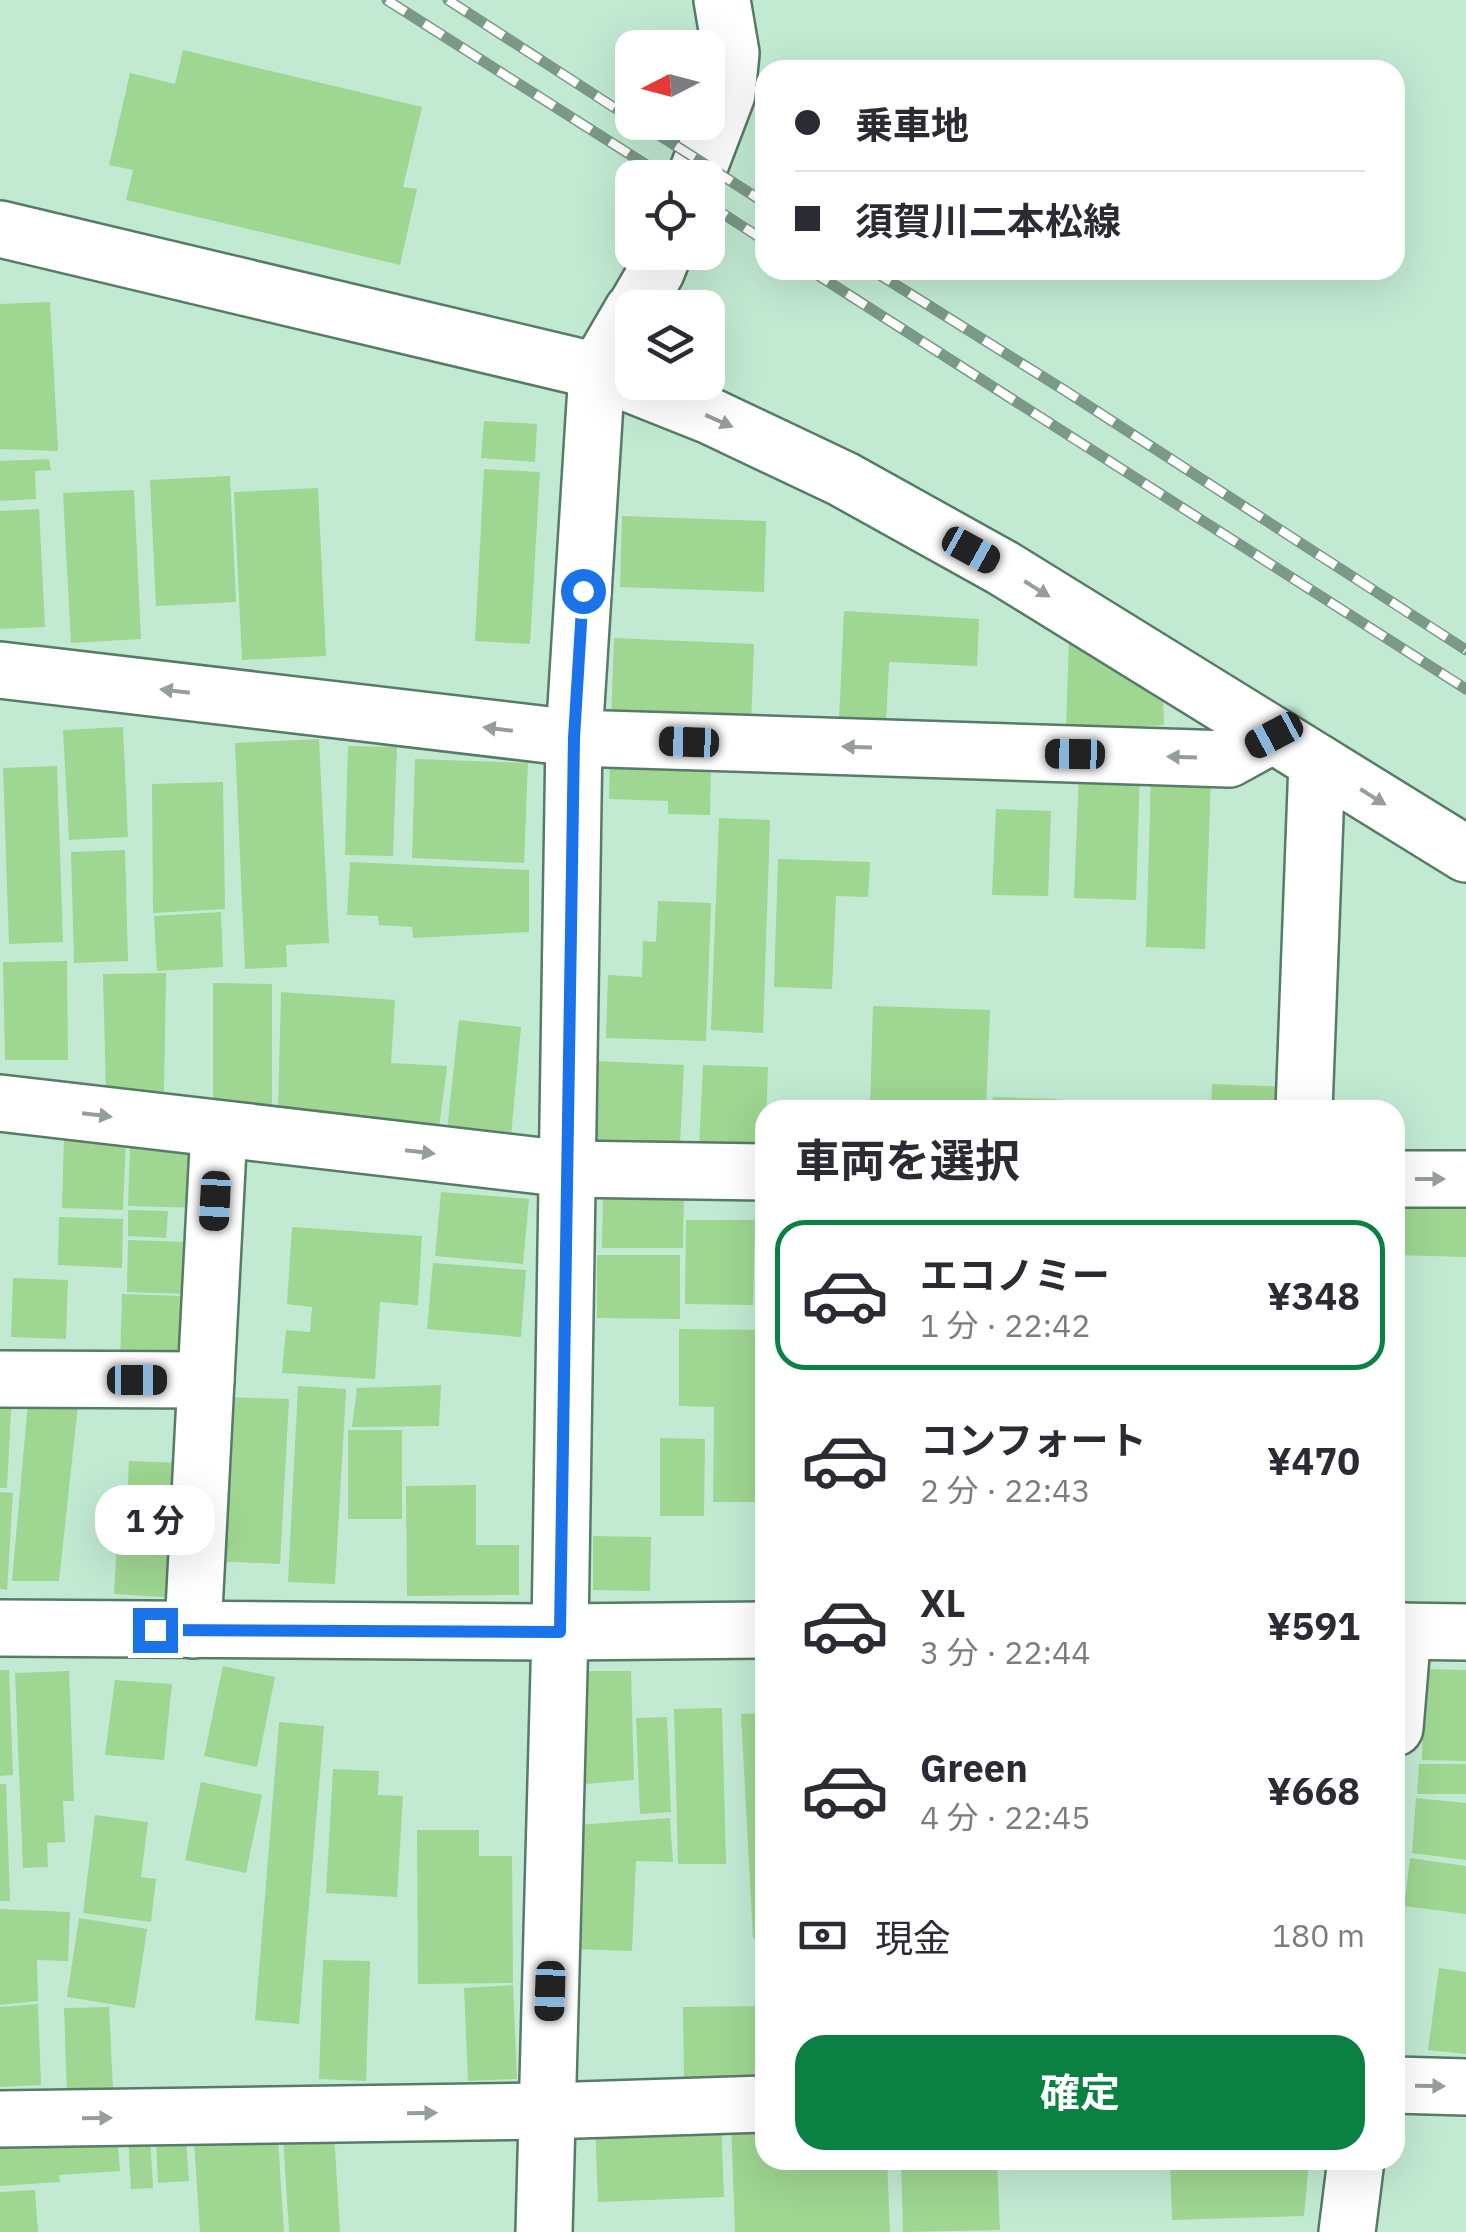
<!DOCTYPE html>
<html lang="ja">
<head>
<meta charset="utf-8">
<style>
	body { margin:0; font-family:"IBM Plex Sans","Noto Sans JP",sans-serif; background:#f2f2f3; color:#2b2b33; height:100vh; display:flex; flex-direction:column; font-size:38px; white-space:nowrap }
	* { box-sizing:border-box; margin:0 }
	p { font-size:32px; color:#7c7c81 }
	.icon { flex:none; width:55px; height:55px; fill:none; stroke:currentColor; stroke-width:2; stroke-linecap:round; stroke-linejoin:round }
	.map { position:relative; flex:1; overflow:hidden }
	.sheet { position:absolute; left:755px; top:1100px; width:650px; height:1070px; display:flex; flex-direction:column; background:#fff; border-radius:30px; box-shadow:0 10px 40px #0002 }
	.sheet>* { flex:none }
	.hud { position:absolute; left:755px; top:60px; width:650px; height:220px; border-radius:30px; box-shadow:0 10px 40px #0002; display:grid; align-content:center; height:220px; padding:0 40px; background:#fff }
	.needle { width:65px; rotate:264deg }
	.tools { position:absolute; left:615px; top:30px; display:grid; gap:20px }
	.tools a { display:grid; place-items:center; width:110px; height:110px; border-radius:20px; background:#fff; box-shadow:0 10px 40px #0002; font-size:50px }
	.end { position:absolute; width:45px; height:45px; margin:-22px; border:12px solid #1a73e8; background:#fff; box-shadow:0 0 0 5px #fff }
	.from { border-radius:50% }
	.bubble { position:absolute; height:70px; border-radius:30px; background:#fff; box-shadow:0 10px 40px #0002; font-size:32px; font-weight:700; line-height:70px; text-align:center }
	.car { position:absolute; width:30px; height:60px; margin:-30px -15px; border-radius:12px; box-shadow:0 0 8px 2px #0007; background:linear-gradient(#222 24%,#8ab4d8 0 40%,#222 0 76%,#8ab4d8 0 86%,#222 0) }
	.hud b { display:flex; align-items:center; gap:35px; height:95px; font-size:38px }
	.hud b+b { border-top:2px solid #e1e1e2 }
	.hud i { width:25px; height:25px; background:#2b2b33 }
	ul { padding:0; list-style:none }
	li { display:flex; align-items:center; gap:30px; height:150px; margin:0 20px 15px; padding:0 20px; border:5px solid transparent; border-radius:30px }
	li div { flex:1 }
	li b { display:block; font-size:38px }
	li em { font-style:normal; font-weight:700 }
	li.selected { border-color:#0b8043 }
	li>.icon { width:90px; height:90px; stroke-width:1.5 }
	h2 { padding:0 40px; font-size:45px; line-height:120px }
	.pay { display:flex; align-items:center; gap:25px; height:110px; padding:0 40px; font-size:38px }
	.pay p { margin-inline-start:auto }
	.primary-button { display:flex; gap:20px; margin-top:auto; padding:20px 40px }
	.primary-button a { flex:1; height:115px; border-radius:30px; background:#0b8043; color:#fff; font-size:40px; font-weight:700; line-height:115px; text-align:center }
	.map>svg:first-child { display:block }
	.building { fill:#9fd692 }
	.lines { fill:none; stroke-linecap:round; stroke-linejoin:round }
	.minor-casing { stroke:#577b67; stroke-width:60 }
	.major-casing { stroke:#577b67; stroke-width:60 }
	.minor { stroke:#fff; stroke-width:55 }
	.major { stroke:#fff; stroke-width:55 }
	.rail-casing { stroke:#7c9888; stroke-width:11 }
	.rail { stroke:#fff; stroke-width:8; stroke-dasharray:22; stroke-linecap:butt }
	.oneway { fill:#969e99 }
	.route { stroke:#1a73e8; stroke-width:12 }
</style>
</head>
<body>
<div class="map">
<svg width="1466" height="2232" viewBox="0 0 1466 2232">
	<rect width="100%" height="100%" fill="#c2ead3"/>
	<g class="building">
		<path d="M 183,50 L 422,107 L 403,187 L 417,189 L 400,265 L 126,200 L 133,170 L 109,165 L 130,73 L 175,84 Z"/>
		<path d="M 50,302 L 58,451 L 0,449 L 0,304 Z"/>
		<path d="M 484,421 L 537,424 L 535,462 L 481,458 Z"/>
		<path d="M 49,459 L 51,470 L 35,471 L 36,499 L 0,501 L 0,461 Z"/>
		<path d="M 484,469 L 540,472 L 530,644 L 475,641 Z"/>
		<path d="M 230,476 L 236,602 L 156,606 L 150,480 Z"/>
		<path d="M 318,488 L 326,656 L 242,660 L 234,492 Z"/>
		<path d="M 134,490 L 141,639 L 71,643 L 63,493 Z"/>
		<path d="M 39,509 L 45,627 L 0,629 L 0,511 Z"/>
		<path d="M 622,516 L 766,521 L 764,592 L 620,587 Z"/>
		<path d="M 844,611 L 979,619 L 977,666 L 889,662 L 886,723 L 839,720 Z"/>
		<path d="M 614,638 L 754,644 L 751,725 L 611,720 Z"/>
		<path d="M 1069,638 L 1163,700 L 1164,725 L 1066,730 Z"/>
		<path d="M 123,727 L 128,837 L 69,840 L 63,730 Z"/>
		<path d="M 319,739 L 329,943 L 286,945 L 287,967 L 245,969 L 235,743 Z"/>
		<path d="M 348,746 L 397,747 L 393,856 L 345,855 Z"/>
		<path d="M 415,759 L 528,763 L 524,863 L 412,858 Z"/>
		<path d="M 610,759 L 711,763 L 710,815 L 668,814 L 668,801 L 609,799 Z"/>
		<path d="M 57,766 L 63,942 L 9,944 L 3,768 Z"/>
		<path d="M 1079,770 L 1140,773 L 1136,900 L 1074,898 Z"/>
		<path d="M 1151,775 L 1211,777 L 1205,949 L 1146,947 Z"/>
		<path d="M 223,782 L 225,909 L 153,913 L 152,784 Z"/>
		<path d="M 996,809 L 1051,811 L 1048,896 L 992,895 Z"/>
		<path d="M 719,818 L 770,820 L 763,1033 L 711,1030 Z"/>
		<path d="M 125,850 L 128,961 L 74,963 L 71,852 Z"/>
		<path d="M 778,859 L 870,862 L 868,897 L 836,896 L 832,989 L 774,987 Z"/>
		<path d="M 350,862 L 529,870 L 529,932 L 413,938 L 412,927 L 379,925 L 378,916 L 347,915 Z"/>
		<path d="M 658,901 L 711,903 L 706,1041 L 606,1038 L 608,975 L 642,977 L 643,941 L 656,942 Z"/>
		<path d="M 221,912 L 223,967 L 157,971 L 154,916 Z"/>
		<path d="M 67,961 L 68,1060 L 5,1060 L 3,962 Z"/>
		<path d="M 166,973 L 164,1091 L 106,1094 L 103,974 Z"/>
		<path d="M 213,983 L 272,984 L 272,1109 L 213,1109 Z"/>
		<path d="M 281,992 L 395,1000 L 391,1063 L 447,1066 L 439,1128 L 278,1112 Z"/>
		<path d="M 873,1006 L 990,1010 L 986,1110 L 870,1110 Z"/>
		<path d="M 459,1020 L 521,1027 L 511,1136 L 447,1130 Z"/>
		<path d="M 595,1061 L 684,1065 L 680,1144 L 591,1140 Z"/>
		<path d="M 703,1065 L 768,1067 L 765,1151 L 699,1148 Z"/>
		<path d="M 1212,1084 L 1288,1087 L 1287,1110 L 1211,1110 Z"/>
		<path d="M 993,1097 L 1057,1099 L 1057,1110 L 992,1110 Z"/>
		<path d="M 64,1136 L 126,1138 L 123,1210 L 62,1208 Z"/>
		<path d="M 130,1144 L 185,1146 L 202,1163 L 201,1208 L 128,1206 Z"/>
		<path d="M 603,1188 L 684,1189 L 683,1248 L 602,1248 Z"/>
		<path d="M 441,1192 L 529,1199 L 523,1264 L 435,1256 Z"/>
		<path d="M 1395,1196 L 1466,1199 L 1466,1257 L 1395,1255 Z"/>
		<path d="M 128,1210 L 168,1211 L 166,1238 L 128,1236 Z"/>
		<path d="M 59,1217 L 123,1219 L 122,1268 L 58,1265 Z"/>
		<path d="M 686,1220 L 755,1220 L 753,1305 L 685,1304 Z"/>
		<path d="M 292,1227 L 422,1236 L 418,1305 L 380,1302 L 375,1379 L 282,1373 L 286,1330 L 310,1332 L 312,1307 L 287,1304 Z"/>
		<path d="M 128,1240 L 189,1242 L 188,1294 L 127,1292 Z"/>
		<path d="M 597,1255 L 680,1255 L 680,1319 L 597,1318 Z"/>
		<path d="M 433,1263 L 526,1270 L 521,1337 L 427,1329 Z"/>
		<path d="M 13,1278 L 68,1280 L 66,1339 L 11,1337 Z"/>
		<path d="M 122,1294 L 182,1296 L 180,1365 L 120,1363 Z"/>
		<path d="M 1395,1303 L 1402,1303 L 1398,1406 L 1395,1406 Z"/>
		<path d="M 679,1329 L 765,1330 L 765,1479 L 759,1479 L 759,1502 L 713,1502 L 714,1407 L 679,1406 Z"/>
		<path d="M 441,1385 L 439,1426 L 352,1427 L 357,1388 Z"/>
		<path d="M 298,1386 L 346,1389 L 335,1584 L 288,1582 Z"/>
		<path d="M 0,1389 L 12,1390 L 7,1488 L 0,1488 Z"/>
		<path d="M 29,1391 L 79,1396 L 59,1581 L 12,1581 Z"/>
		<path d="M 220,1397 L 289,1399 L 280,1564 L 212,1561 Z"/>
		<rect x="348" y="1430" width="54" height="89"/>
		<path d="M 660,1438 L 705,1439 L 704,1516 L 660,1516 Z"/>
		<path d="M 129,1461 L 182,1463 L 177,1542 L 125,1539 Z"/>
		<path d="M 476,1485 L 476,1545 L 519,1545 L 519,1595 L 407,1596 L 406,1486 Z"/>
		<path d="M 0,1492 L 13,1493 L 7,1590 L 0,1589 Z"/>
		<path d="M 593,1536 L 651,1537 L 650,1591 L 593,1590 Z"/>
		<path d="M 117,1544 L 179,1548 L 176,1598 L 114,1594 Z"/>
		<path d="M 223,1666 L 275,1677 L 257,1767 L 204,1756 Z"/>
		<path d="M 1424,1669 L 1466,1670 L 1466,1761 L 1422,1760 Z"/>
		<path d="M 0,1670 L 9,1670 L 13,1775 L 0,1776 Z"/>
		<path d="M 69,1671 L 74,1801 L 63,1801 L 65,1842 L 47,1843 L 48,1867 L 23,1868 L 15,1673 Z"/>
		<path d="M 578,1671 L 631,1671 L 634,1780 L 574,1785 Z"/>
		<path d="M 115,1680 L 172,1684 L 164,1760 L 105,1755 Z"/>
		<path d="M 722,1708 L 726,1864 L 678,1864 L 674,1709 Z"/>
		<path d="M 765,1713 L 765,1937 L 753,1938 L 741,1714 Z"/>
		<path d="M 667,1717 L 671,1812 L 640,1814 L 636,1718 Z"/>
		<path d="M 279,1722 L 324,1726 L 299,2024 L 255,2020 Z"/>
		<path d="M 1419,1764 L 1466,1764 L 1466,1794 L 1417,1794 Z"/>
		<path d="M 333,1769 L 379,1771 L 378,1795 L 403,1796 L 397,1897 L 326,1893 Z"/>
		<path d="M 201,1782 L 262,1795 L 246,1873 L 185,1860 Z"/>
		<path d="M 0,1784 L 6,1784 L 10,1901 L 0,1901 Z"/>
		<path d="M 1416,1798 L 1466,1803 L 1466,1860 L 1412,1853 Z"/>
		<path d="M 95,1815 L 148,1822 L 141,1877 L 156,1879 L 151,1922 L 83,1913 Z"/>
		<path d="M 670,1818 L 673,1862 L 636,1861 L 632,1951 L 573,1949 L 577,1825 Z"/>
		<path d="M 417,1830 L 479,1830 L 479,1856 L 512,1856 L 513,1983 L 418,1984 Z"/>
		<path d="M 1410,1858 L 1466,1866 L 1466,1914 L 1404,1906 Z"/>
		<path d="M 0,1909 L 70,1912 L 68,1961 L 37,1960 L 38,2001 L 0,2005 Z"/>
		<path d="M 79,1918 L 147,1929 L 135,2008 L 67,1997 Z"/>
		<path d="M 323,1960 L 370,1961 L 366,2081 L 319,2079 Z"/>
		<path d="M 1439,1968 L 1466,1972 L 1466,2054 L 1428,2050 Z"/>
		<path d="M 513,1985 L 517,2079 L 468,2081 L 464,1988 Z"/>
		<path d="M 38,2004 L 41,2085 L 0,2087 L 0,2007 Z"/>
		<path d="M 764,2006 L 765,2077 L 684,2078 L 683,2007 Z"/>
		<path d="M 109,2007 L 113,2089 L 67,2093 L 64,2008 Z"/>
		<path d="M 721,2119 L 724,2197 L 598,2202 L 595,2123 Z"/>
		<path d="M 765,2123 L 765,2160 L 887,2160 L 890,2232 L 735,2232 L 731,2124 Z"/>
		<path d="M 334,2133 L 340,2232 L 289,2232 L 283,2136 Z"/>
		<path d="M 117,2135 L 120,2171 L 59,2175 L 60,2182 L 0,2186 L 0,2142 Z"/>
		<path d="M 150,2135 L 153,2188 L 131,2189 L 128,2137 Z"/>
		<path d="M 186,2137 L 189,2181 L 158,2183 L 156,2139 Z"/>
		<path d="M 278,2139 L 284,2232 L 200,2232 L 194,2143 Z"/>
		<path d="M 901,2160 L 997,2160 L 1000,2230 L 903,2232 Z"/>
		<path d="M 1170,2160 L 1309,2160 L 1304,2216 L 1172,2220 Z"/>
		<path d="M 35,2190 L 38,2232 L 0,2232 L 0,2192 Z"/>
	</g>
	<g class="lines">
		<defs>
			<g id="minor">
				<path d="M 695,178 L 727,94 L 731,53 L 722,0"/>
				<path d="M 0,229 L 597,371 L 710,416 L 843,479 L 1003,568 L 1466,854"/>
				<path d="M 635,308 L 656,272 L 664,252"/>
				<path d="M 0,670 L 574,738 L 1229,759 L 1273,735"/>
				<path d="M 0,1103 L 567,1169 L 765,1172"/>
				<path d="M 1304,1110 L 1317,762"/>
				<path d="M 1395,1179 L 1466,1179"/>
				<path d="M 0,1379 L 206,1380"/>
				<path d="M 193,1630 L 219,1129"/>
				<path d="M 1395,1728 L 1403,1631"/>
				<path d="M 1395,2085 L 1466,2087"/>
				<path d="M 0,2119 L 547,2111 L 765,2104"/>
				<path d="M 544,2232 L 560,1632 L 574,738 L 597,371 L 632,311"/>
				<path d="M 1347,2232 L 1356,2160"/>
			</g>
			<g id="major">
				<path d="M 0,1628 L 560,1632 L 765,1630"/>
				<path d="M 1395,1631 L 1466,1632"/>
			</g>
		</defs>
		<use href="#minor" class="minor-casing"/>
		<use href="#major" class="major-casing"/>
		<use href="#minor" class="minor"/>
		<use href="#major" class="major"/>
		<defs>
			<g id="rail">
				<path d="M 387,0 L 667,178"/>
				<path d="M 448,0 L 632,119"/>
				<path d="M 639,122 L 765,203"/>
				<path d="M 708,204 L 765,241"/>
				<path d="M 810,270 L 1466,689"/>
				<path d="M 872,270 L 1064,390 L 1466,650"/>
			</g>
		</defs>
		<use href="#rail" class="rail-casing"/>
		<use href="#rail" class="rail"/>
	</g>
	<defs><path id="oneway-solid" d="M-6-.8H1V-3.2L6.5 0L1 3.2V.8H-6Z" transform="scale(2.5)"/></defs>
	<g class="oneway">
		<use href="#oneway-solid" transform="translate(719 421) rotate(24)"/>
		<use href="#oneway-solid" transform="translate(1037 589) rotate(32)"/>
		<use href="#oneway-solid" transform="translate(175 691) rotate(-173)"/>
		<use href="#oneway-solid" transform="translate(498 729) rotate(-173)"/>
		<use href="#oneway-solid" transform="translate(857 747) rotate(-178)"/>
		<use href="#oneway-solid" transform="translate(1182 757) rotate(-178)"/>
		<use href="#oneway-solid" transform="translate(1373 797) rotate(32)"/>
		<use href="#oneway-solid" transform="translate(97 1115) rotate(7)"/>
		<use href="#oneway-solid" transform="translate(420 1152) rotate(7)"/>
		<use href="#oneway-solid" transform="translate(1430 1179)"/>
		<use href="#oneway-solid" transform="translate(1430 2086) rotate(1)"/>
		<use href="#oneway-solid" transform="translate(422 2113) rotate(-1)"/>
		<use href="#oneway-solid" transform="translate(97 2118) rotate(-1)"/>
	</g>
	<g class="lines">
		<path class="route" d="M 155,1630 L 560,1632 L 574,738 L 583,591"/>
	</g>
</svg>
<div class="tools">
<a><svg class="needle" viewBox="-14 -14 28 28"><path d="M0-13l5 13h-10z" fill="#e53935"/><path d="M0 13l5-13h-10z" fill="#7c7c81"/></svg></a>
<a><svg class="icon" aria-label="locate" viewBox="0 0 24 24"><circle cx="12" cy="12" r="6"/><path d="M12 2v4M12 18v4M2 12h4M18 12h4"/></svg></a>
<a><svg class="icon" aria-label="layers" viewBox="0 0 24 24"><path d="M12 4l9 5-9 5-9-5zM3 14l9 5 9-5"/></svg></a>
</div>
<i class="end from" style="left:583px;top:591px"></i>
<i class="end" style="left:155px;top:1630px"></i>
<div class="bubble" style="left:95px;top:1485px;width:120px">1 分</div>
<i class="car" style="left:971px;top:550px;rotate:119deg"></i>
<i class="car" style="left:1274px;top:735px;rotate:242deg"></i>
<i class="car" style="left:689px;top:742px;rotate:272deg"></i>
<i class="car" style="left:1075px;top:754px;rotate:271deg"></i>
<i class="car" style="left:215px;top:1201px;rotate:183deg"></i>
<i class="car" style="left:137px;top:1380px;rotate:90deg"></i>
<i class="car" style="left:550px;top:1991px;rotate:182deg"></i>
<div class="hud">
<b><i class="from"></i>乗車地</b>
<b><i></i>須賀川二本松線</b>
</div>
<section class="sheet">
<h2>車両を選択</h2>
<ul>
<li class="selected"><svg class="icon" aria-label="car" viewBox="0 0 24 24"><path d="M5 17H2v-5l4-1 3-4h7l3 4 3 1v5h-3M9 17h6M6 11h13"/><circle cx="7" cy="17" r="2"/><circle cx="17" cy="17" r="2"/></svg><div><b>エコノミー</b><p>1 分 · 22:42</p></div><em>¥348</em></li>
<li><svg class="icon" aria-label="car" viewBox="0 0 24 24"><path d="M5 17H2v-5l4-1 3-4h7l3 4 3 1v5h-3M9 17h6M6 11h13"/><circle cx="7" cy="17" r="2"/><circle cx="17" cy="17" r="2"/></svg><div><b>コンフォート</b><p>2 分 · 22:43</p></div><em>¥470</em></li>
<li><svg class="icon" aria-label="car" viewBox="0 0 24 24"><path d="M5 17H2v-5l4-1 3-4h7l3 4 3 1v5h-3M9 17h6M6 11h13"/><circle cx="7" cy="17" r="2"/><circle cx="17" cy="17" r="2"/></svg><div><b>XL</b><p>3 分 · 22:44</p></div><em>¥591</em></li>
<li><svg class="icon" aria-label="car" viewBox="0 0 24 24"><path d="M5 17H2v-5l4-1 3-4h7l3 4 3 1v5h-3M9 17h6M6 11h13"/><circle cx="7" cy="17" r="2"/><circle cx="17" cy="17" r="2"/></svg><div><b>Green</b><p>4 分 · 22:45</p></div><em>¥668</em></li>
</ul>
<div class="pay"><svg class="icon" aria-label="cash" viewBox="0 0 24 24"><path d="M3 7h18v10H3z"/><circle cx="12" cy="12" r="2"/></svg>現金<p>180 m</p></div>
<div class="primary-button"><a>確定</a></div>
</section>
</div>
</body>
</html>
